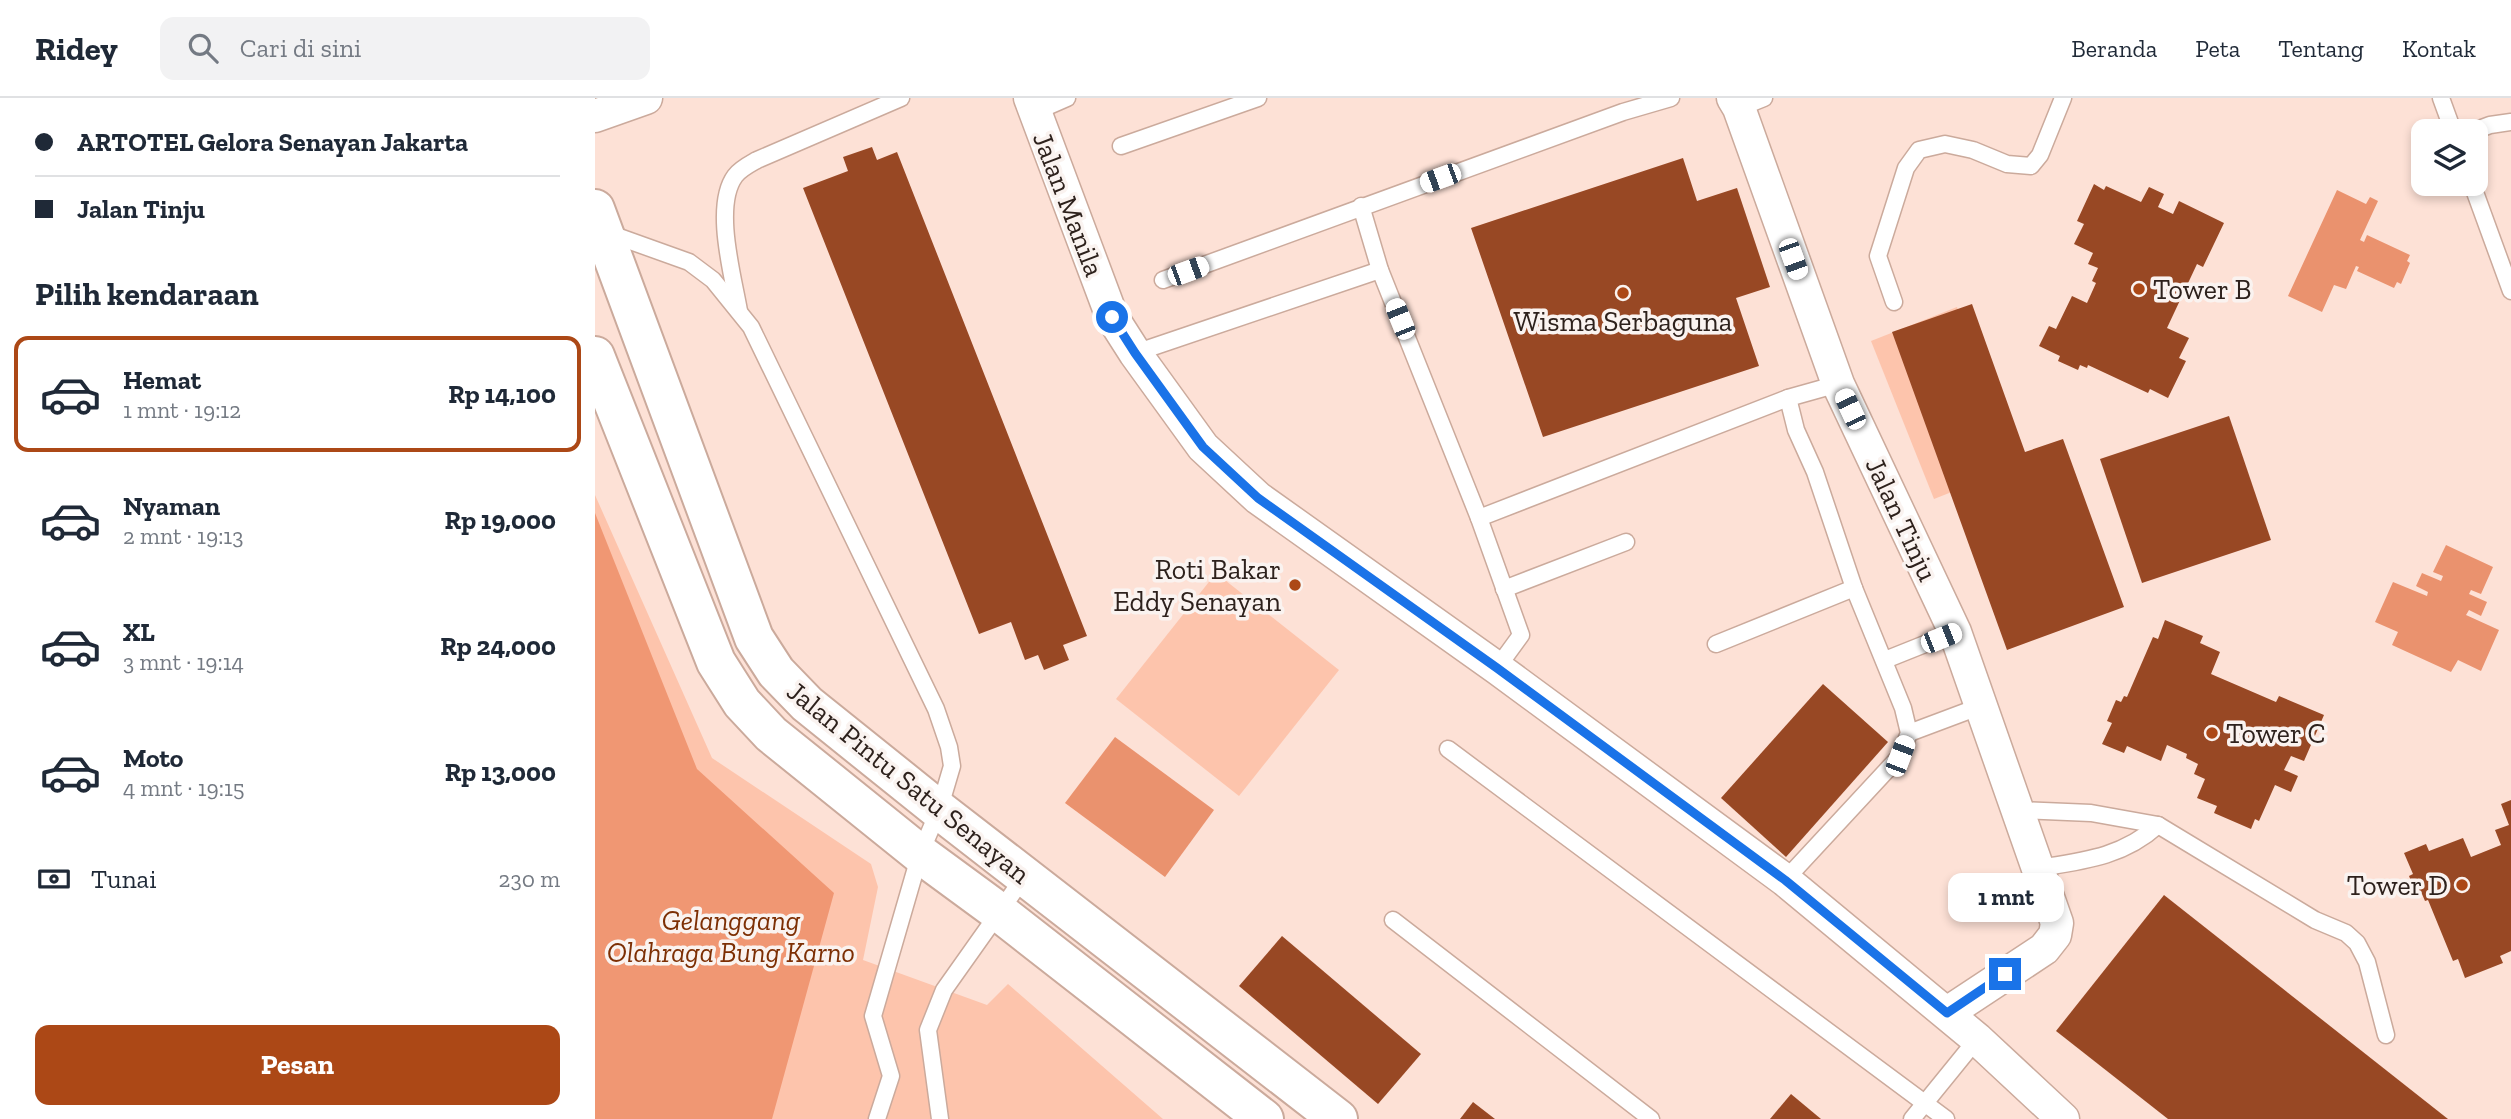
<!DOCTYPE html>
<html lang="id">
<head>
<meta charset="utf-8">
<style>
	body { margin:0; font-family:"Zilla Slab",serif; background:#f2f2f3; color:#1f2937; height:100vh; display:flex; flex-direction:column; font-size:26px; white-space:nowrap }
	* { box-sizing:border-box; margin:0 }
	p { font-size:23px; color:#747a83 }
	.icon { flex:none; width:38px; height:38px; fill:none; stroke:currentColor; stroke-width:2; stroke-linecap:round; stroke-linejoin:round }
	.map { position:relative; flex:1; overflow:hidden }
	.drawer { display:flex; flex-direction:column; background:#fff; width:595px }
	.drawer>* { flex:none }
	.guide { display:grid; align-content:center; height:154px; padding:0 35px; background:#fff }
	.buttons { position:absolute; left:1816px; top:21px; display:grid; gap:14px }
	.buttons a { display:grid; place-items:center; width:77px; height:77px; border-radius:14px; background:#fff; box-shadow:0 4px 10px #0003; font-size:35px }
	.end { position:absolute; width:32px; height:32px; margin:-16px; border:9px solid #1a73e8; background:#fff; box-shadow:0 0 0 4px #fff }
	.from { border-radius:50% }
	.bubble { position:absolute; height:49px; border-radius:14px; background:#fff; box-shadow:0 4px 10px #0003; font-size:23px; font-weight:700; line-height:49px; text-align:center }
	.car { position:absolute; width:21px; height:42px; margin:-21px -10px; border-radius:9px; box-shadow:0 0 5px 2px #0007; background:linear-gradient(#fff 24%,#345 0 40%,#fff 0 76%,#345 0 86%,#fff 0) }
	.guide b { display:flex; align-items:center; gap:24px; height:66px; font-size:26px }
	.guide b+b { border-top:2px solid #e0e1e3 }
	.guide i { width:18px; height:18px; background:#1f2937 }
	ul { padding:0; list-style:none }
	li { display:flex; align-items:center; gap:21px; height:116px; margin:0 14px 10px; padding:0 21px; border:4px solid transparent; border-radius:14px }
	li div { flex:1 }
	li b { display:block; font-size:26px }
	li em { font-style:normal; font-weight:700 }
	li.current { border-color:#ac4816 }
	li>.icon { width:63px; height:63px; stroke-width:1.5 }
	h2 { padding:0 35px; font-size:32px; line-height:84px }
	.pay { display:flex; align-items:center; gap:18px; height:77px; padding:0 35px; font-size:26px }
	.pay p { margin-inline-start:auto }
	.button { display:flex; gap:14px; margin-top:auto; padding:14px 35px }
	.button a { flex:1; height:80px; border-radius:14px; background:#ac4816; color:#fff; font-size:28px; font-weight:700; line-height:80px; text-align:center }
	header { display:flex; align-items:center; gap:42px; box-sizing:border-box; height:98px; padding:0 35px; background:#fff; border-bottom:2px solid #e0e1e3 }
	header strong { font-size:33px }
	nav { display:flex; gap:38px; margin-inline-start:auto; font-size:24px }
	.search { width:490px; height:63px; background:#f2f2f3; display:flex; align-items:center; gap:18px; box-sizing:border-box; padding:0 24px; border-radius:14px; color:#747a83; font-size:26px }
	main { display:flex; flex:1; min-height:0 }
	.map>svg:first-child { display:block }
	.green { fill:#fdc4ac }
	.forest { fill:#f09773 }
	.water { fill:#ea926e }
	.building { fill:#984824 }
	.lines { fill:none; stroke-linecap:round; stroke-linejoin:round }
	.lane-casing { stroke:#cbaa9c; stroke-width:19 }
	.street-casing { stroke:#cbaa9c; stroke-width:35 }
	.secondary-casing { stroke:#cbaa9c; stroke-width:42 }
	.lane { stroke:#fff; stroke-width:16 }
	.street { stroke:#fff; stroke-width:32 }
	.secondary { stroke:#fff; stroke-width:38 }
	.route { stroke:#1a73e8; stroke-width:9 }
	.poi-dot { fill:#ac4816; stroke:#faf3f0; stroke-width:2.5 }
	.labels { text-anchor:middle; stroke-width:7; stroke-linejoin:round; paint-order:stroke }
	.street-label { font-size:28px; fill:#2d211c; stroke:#faf3f0 }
	.poi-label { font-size:28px; fill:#2d211c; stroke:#faf3f0; text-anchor:start }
	.park-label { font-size:28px; font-style:italic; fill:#7d2f04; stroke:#faf3f0 }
</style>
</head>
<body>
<header>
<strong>Ridey</strong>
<div class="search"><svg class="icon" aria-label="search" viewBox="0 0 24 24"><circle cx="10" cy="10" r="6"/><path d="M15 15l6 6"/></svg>Cari di sini</div>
<nav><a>Beranda</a><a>Peta</a><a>Tentang</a><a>Kontak</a></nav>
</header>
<main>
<section class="drawer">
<div class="guide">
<b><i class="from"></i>ARTOTEL Gelora Senayan Jakarta</b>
<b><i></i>Jalan Tinju</b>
</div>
<h2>Pilih kendaraan</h2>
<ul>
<li class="current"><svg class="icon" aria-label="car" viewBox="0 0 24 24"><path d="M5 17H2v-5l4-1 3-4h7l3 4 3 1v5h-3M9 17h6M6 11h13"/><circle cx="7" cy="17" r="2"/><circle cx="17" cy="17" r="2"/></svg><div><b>Hemat</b><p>1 mnt · 19:12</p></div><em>Rp 14,100</em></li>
<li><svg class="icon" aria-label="car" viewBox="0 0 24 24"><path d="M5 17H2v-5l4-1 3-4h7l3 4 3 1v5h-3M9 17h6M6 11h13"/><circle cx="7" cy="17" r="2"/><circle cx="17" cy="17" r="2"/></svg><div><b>Nyaman</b><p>2 mnt · 19:13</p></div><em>Rp 19,000</em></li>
<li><svg class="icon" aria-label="car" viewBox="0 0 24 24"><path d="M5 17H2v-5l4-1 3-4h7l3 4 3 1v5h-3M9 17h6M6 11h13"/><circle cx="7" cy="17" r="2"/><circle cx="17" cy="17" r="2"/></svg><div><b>XL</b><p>3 mnt · 19:14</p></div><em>Rp 24,000</em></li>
<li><svg class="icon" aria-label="car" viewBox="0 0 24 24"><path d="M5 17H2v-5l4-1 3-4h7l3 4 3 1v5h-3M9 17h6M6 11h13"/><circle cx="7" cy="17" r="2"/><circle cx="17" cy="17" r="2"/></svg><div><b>Moto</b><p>4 mnt · 19:15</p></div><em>Rp 13,000</em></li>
</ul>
<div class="pay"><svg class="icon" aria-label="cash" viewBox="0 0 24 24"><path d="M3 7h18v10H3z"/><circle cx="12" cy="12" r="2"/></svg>Tunai<p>230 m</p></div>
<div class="button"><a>Pesan</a></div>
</section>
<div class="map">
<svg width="1916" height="1021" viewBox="0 0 1916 1021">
	<rect width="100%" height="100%" fill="#fde1d6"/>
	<g class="green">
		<path d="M 1362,209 L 1425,367 L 1339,401 L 1276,243 Z"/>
		<path d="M 0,397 L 117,660 L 276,766 L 283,789 L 268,862 L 392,907 L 413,886 L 568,1021 L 0,1021 Z"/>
		<path d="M 621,475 L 744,572 L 644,698 L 521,601 Z"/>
	</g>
	<path class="forest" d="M 0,415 L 102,671 L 239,795 L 177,1021 L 0,1021 Z"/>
	<g class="water">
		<path d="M 1742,92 L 1771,106 L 1775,99 L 1783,103 L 1765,142 L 1769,144 L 1772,137 L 1815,157 L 1812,163 L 1815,165 L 1806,186 L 1802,184 L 1799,190 L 1762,173 L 1764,169 L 1761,168 L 1751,191 L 1739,187 L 1727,214 L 1693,198 Z"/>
		<path d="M 1851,447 L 1898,469 L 1886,496 L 1876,492 L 1874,496 L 1892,504 L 1886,518 L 1874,512 L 1871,517 L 1904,532 L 1886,573 L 1863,562 L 1856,574 L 1797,547 L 1803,534 L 1780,524 L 1798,484 L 1832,498 L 1833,494 L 1821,488 L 1827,475 L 1846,483 L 1848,478 L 1838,474 Z"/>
		<path d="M 520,639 L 619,712 L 570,779 L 470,705 Z"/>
	</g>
	<g class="building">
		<path d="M 277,49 L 282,62 L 302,54 L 492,538 L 468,547 L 474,562 L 449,572 L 443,557 L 430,562 L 416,524 L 384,536 L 208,90 L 253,73 L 248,59 Z"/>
		<path d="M 1088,60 L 1102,103 L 1142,90 L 1175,189 L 1141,200 L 1164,268 L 948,339 L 876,130 Z"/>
		<path d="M 1499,86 L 1509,92 L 1511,88 L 1546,104 L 1554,89 L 1569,96 L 1563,109 L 1578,116 L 1584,103 L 1629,125 L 1608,169 L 1602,166 L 1572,230 L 1594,240 L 1584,260 L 1591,263 L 1573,300 L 1555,291 L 1553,295 L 1493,267 L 1492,270 L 1485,267 L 1483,272 L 1463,263 L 1465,258 L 1444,248 L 1454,228 L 1461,231 L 1477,198 L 1492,205 L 1501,185 L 1497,183 L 1503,170 L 1493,166 L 1498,155 L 1479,146 L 1489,126 L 1482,123 Z"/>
		<path d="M 1377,206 L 1430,354 L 1468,341 L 1529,509 L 1412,552 L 1297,234 Z"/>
		<path d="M 1634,318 L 1676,442 L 1547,485 L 1505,361 Z"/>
		<path d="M 1570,522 L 1608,538 L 1605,545 L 1625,554 L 1616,576 L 1681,604 L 1684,598 L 1729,617 L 1709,663 L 1696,658 L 1689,672 L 1703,678 L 1696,694 L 1680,687 L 1664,723 L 1660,721 L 1656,731 L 1619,715 L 1622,708 L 1602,700 L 1610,681 L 1599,676 L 1603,666 L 1591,660 L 1592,656 L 1572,647 L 1566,663 L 1532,648 L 1529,655 L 1507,646 L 1517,625 L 1512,623 L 1521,602 L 1526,604 L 1529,598 L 1532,599 L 1558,539 L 1563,541 Z"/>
		<path d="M 1228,586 L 1293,644 L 1191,759 L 1126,700 Z"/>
		<path d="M 1916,702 L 1916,853 L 1905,858 L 1908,865 L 1870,880 L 1863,861 L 1858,863 L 1833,802 L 1830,803 L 1827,796 L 1822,798 L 1814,778 L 1818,776 L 1809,755 L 1831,746 L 1834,753 L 1868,740 L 1876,759 L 1906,747 L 1900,732 L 1914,727 L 1906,706 Z"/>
		<path d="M 1569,797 L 1853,1021 L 1573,1021 L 1461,933 Z"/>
		<path d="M 687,838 L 826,956 L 783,1006 L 644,888 Z"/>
		<path d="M 1196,996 L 1226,1021 L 1175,1021 Z"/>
		<path d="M 878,1004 L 900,1021 L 865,1021 Z"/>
	</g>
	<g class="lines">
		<defs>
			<g id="lane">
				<path d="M 1846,0 L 1858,33"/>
				<path d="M 1144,10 L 1169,0"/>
				<path d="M 440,14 L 472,0"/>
				<path d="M 1879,33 L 1895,27 L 1916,24"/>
				<path d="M 526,48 L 663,0"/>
				<path d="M 1877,86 L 1916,193"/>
				<path d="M 766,108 L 785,172 L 884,420 L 926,537 L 902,570"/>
				<path d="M 13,135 L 94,164 L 118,182 L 156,229 L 341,611 L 354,649 L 357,668 L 344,712 L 325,756 L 278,918 L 296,978 L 282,1021"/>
				<path d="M 568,182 L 1028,14 L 1076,0"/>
				<path d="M 1299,204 L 1283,158 L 1311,70 L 1324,52 L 1350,46 L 1378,52 L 1412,66 L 1436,68 L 1445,57 L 1468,0"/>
				<path d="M 144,213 C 138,178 118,108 140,78 C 145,71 155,66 162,62 L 306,0"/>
				<path d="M 540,255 L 785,172"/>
				<path d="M 884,420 L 1193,300"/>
				<path d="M 909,491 L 1031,444"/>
				<path d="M 1121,546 L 1259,490"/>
				<path d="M 1290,562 L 1360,534"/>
				<path d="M 1314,635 L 1386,608"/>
				<path d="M 853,651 L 1351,1021"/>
				<path d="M 1423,712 L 1496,715 L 1563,727 L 1720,822 L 1751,835 L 1762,845 L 1772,864 L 1791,937"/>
				<path d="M 1443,770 C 1488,763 1528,759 1563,727"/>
				<path d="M 1190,782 L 1305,658 L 1314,635 L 1308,610 L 1259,490 L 1220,374 L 1201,332 L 1193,300 L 1243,286"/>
				<path d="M 798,822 L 1056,1021"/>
				<path d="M 345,1021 L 333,932 L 349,892 L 429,779"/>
				<path d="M 1317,1021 L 1382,941"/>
			</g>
			<g id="street">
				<path d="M 435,0 L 517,219 L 540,255 L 608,349 L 663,400 L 902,570 L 1190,782 L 1382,941 L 1468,1021"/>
				<path d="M 1138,0 L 1144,10 L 1243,286 L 1360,534 L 1462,825 L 1460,837 L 1449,851 L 1352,915"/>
				<path d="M 0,18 L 51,0"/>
			</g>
			<g id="secondary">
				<path d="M 0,111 L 159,540 L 181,574 L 212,606 L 344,712 L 743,1021"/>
				<path d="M 0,258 L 121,564 L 147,605 L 176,636 L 325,756 L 404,814 L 669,1021"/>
			</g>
		</defs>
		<use href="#lane" class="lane-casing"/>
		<use href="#street" class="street-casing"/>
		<use href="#secondary" class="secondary-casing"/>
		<use href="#lane" class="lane"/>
		<use href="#street" class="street"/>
		<use href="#secondary" class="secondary"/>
	</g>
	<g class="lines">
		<path class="route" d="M 517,219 L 540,255 L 608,349 L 663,400 L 902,570 L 1190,782 L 1352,915 L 1410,876"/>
	</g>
	<g class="poi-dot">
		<circle cx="1544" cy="191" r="7"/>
		<circle cx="1028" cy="195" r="7"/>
		<circle cx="700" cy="487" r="7"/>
		<circle cx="1617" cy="635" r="7"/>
		<circle cx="1867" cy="787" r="7"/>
	</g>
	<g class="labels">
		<g class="street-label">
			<text transform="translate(474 106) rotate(69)" y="10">Jalan Manila</text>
			<text transform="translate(1307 421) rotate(65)" y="10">Jalan Tinju</text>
			<text transform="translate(314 684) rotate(39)" y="10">Jalan Pintu Satu Senayan</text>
		</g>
		<g class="poi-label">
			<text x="1558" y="201">Tower B</text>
			<text x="1028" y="233" text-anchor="middle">Wisma Serbaguna</text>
			<text x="686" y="481" text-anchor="end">Roti Bakar<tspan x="686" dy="32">Eddy Senayan</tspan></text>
			<text x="1631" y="645">Tower C</text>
			<text x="1853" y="797" text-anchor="end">Tower D</text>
		</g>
		<g class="park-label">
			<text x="136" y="832">Gelanggang<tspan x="136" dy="32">Olahraga Bung Karno</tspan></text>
		</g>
	</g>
</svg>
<div class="buttons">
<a><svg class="icon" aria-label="layers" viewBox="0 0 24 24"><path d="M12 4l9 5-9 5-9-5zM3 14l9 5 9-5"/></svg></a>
</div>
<i class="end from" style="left:517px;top:219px"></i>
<i class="end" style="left:1410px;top:876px"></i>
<div class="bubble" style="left:1353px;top:775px;width:116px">1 mnt</div>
<i class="car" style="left:845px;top:80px;rotate:250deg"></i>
<i class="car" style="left:1198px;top:161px;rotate:160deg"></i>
<i class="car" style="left:593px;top:173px;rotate:70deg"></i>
<i class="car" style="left:805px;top:221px;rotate:338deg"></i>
<i class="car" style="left:1255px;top:311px;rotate:335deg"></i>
<i class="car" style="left:1346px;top:540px;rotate:68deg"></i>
<i class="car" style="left:1305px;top:658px;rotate:21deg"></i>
</div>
</main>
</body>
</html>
